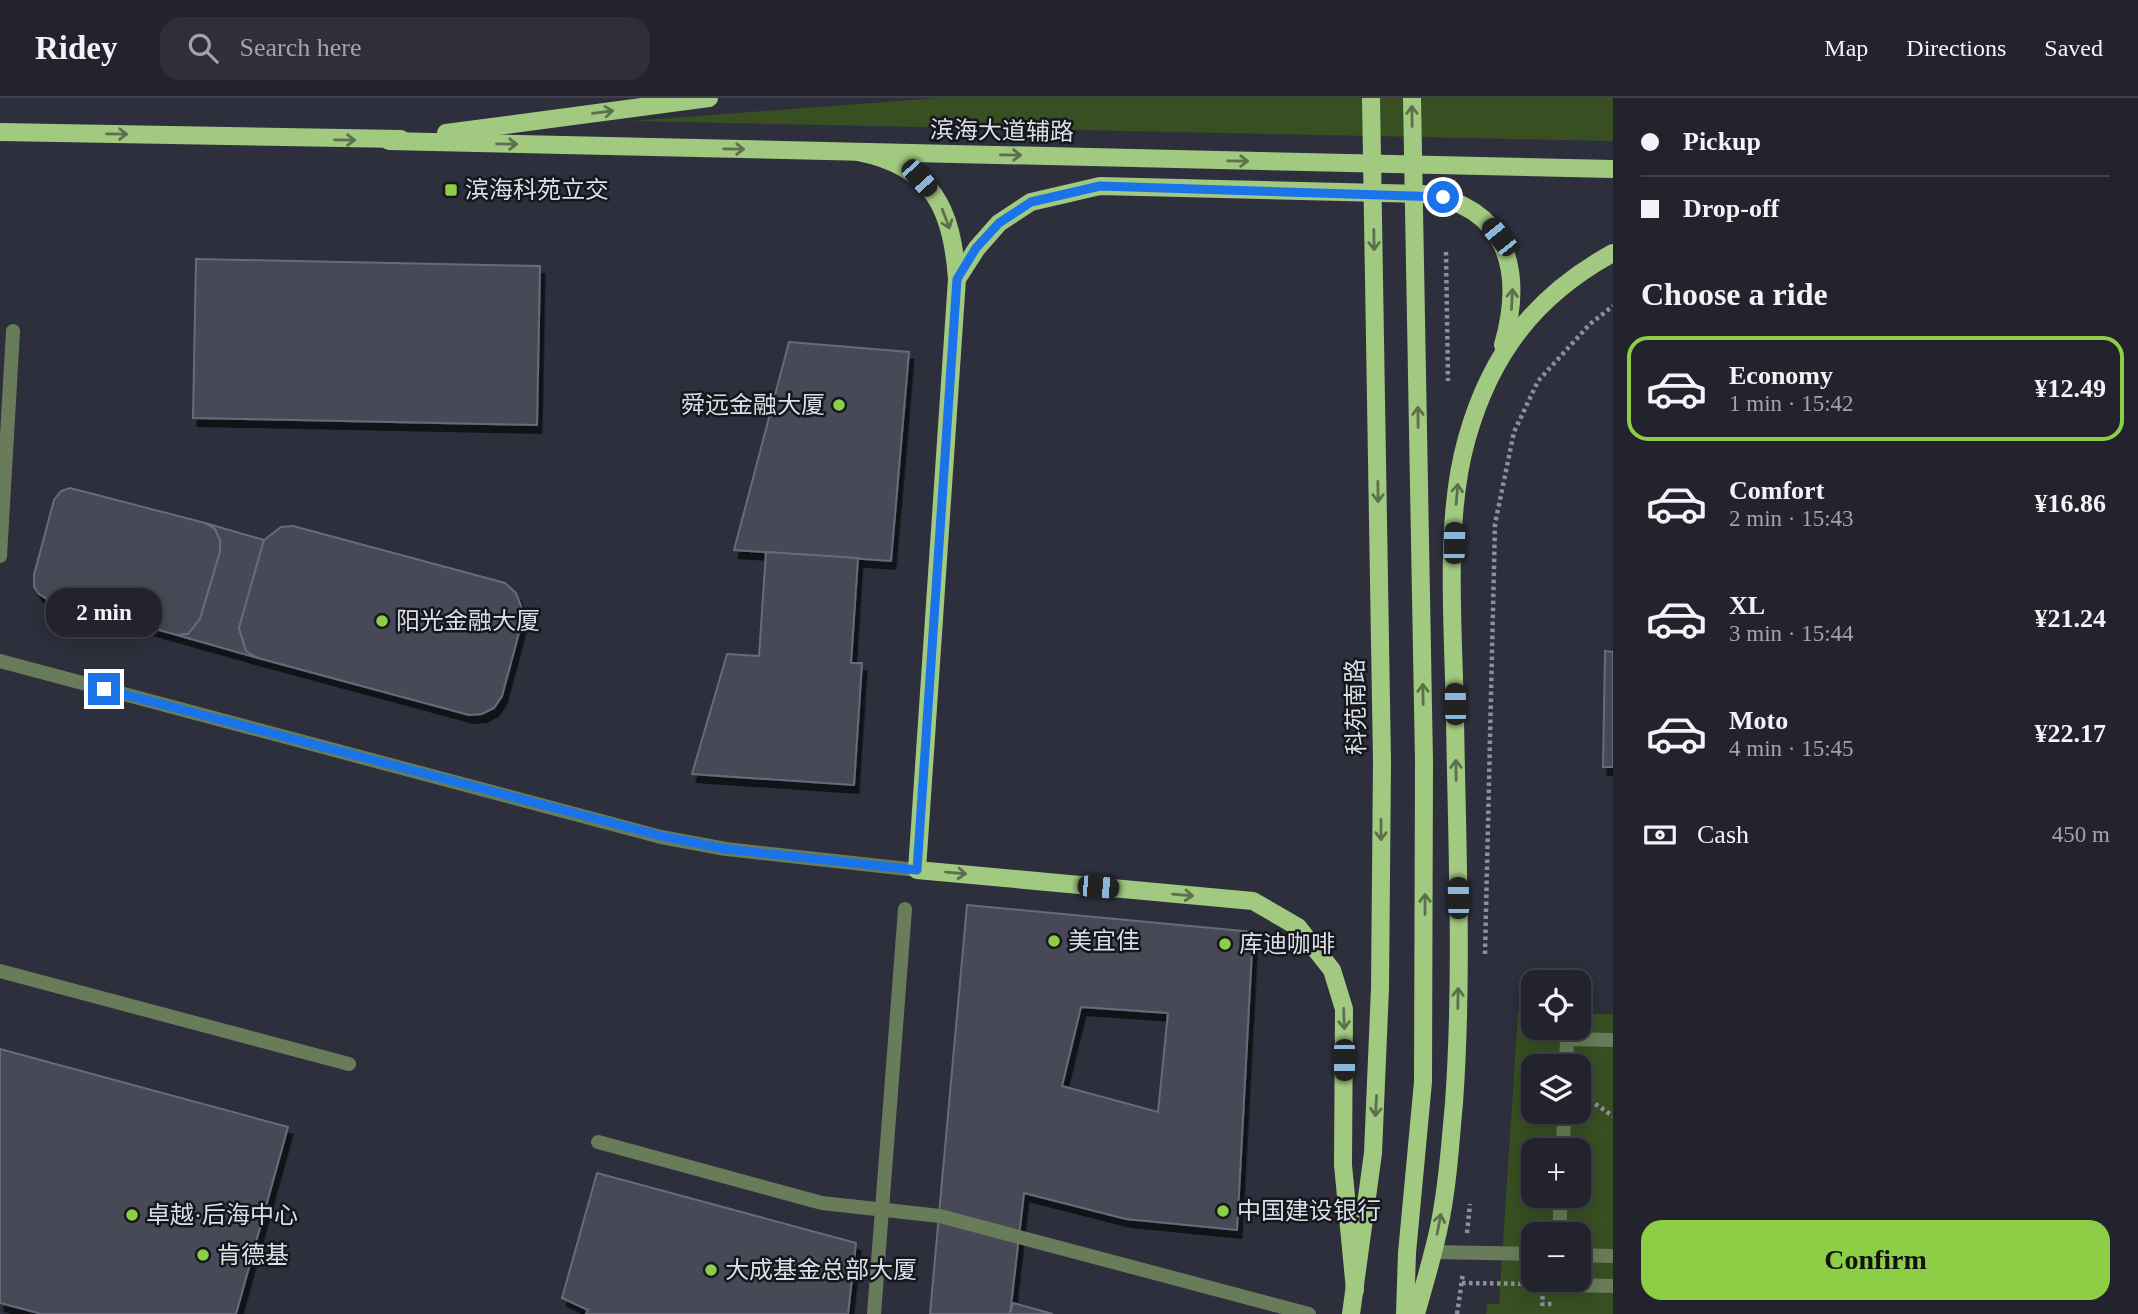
<!DOCTYPE html>
<html lang="en">
<head>
<meta charset="utf-8">
<style>
	body { margin:0; font-family:"Times New Roman","Noto Sans SC",serif; background:#2e2f39; color:#f1f3f6; height:100vh; display:flex; flex-direction:column; font-size:26px; white-space:nowrap }
	* { box-sizing:border-box; margin:0 }
	p { font-size:23px; color:#a2a4aa }
	.icon { flex:none; width:38px; height:38px; fill:none; stroke:currentColor; stroke-width:2; stroke-linecap:round; stroke-linejoin:round }
	.map { position:relative; flex:1; overflow:hidden }
	.panel { display:flex; flex-direction:column; background:#22232d; width:525px }
	.panel>* { flex:none }
	.top-card { display:grid; align-content:center; height:154px; padding:0 28px; background:#22232d }
	.controls { position:absolute; left:1521px; top:872px; display:grid; gap:14px }
	.controls a { display:grid; place-items:center; width:70px; height:70px; border-radius:14px; background:#22232d; box-shadow:0 4px 18px #0003,0 0 0 2px #3f4049; font-size:35px }
	.end { position:absolute; width:32px; height:32px; margin:-16px; border:9px solid #1a73e8; background:#fff; box-shadow:0 0 0 4px #fff }
	.from { border-radius:50% }
	.bubble { position:absolute; height:49px; border-radius:21px; background:#22232d; box-shadow:0 4px 18px #0003,0 0 0 2px #3f4049; font-size:23px; font-weight:700; line-height:49px; text-align:center }
	.car { position:absolute; width:21px; height:42px; margin:-21px -10px; border-radius:9px; box-shadow:0 0 5px 2px #0007; background:linear-gradient(#222 24%,#8ab4d8 0 40%,#222 0 76%,#8ab4d8 0 86%,#222 0) }
	.top-card b { display:flex; align-items:center; gap:24px; height:66px; font-size:26px }
	.top-card b+b { border-top:2px solid #3f4049 }
	.top-card i { width:18px; height:18px; background:#f1f3f6 }
	ul { padding:0; list-style:none }
	li { display:flex; align-items:center; gap:21px; height:105px; margin:0 14px 10px; padding:0 14px; border:4px solid transparent; border-radius:21px }
	li div { flex:1 }
	li b { display:block; font-size:26px }
	li em { font-style:normal; font-weight:700 }
	li.current { border-color:#8cce45 }
	li>.icon { width:63px; height:63px; stroke-width:1.5 }
	h2 { padding:0 28px; font-size:32px; line-height:84px }
	.pay { display:flex; align-items:center; gap:18px; height:77px; padding:0 28px; font-size:26px }
	.pay p { margin-inline-start:auto }
	.primary-button { display:flex; gap:14px; margin-top:auto; padding:14px 28px }
	.primary-button a { flex:1; height:80px; border-radius:21px; background:#8cce45; color:#111; font-size:28px; font-weight:700; line-height:80px; text-align:center }
	header { display:flex; align-items:center; gap:42px; box-sizing:border-box; height:98px; padding:0 35px; background:#22232d; border-bottom:2px solid #3f4049 }
	header strong { font-size:33px }
	nav { display:flex; gap:38px; margin-inline-start:auto; font-size:24px }
	.search { width:490px; height:63px; background:#2e2f39; display:flex; align-items:center; gap:18px; box-sizing:border-box; padding:0 24px; border-radius:21px; color:#a2a4aa; font-size:26px }
	main { display:flex; flex:1; min-height:0 }
	.map>svg:first-child { display:block }
	.green { fill:#374f21; fill-rule:evenodd }
	.building { fill:#464856; stroke:#686b7a; stroke-width:2; fill-rule:evenodd; filter:url(#shadow) }
	.lines { fill:none; stroke-linecap:round; stroke-linejoin:round }
	.path { stroke:#8d8f9a; stroke-width:4.5; stroke-dasharray:3.5 3.5; stroke-linecap:butt }
	.lane { stroke:#697c5a; stroke-width:14 }
	.street { stroke:#697c5a; stroke-width:14 }
	.primary { stroke:#a2c980; stroke-width:18 }
	.primary-bridge { stroke:#a2c980; stroke-width:18 }
	.oneway { stroke:#5c704e }
	.route { stroke:#1a73e8; stroke-width:9 }
	.poi-dot { fill:#8cce45; stroke:#16171d; stroke-width:2.5 }
	.labels { text-anchor:middle; stroke-width:5; stroke-linejoin:round; paint-order:stroke }
	.street-label { font-size:24px; fill:#dddfe8; stroke:#16171d }
	.poi-label { font-size:24px; fill:#dddfe8; stroke:#16171d; text-anchor:start }
</style>
</head>
<body>
<header>
<strong>Ridey</strong>
<div class="search"><svg class="icon" aria-label="search" viewBox="0 0 24 24"><circle cx="10" cy="10" r="6"/><path d="M15 15l6 6"/></svg>Search here</div>
<nav><a>Map</a><a>Directions</a><a>Saved</a></nav>
</header>
<main>
<div class="map">
<svg width="1613" height="1216" viewBox="0 0 1613 1216">
	<defs>
		<filter id="shadow"><feDropShadow dx="4.5" dy="8" stdDeviation="0" flood-color="#0009"/></filter>
	</defs>
	<rect width="100%" height="100%" fill="#2d2f3c"/>
	<g class="green">
		<path d="M 938,0 L 1613,0 L 1613,43 L 631,23 Z"/>
		<path d="M 1518,915 L 1533,915 L 1533,929 L 1578,929 L 1579,916 L 1613,916 L 1613,1216 L 1486,1216 L 1487,1206 L 1499,1206 ZM 1533,968 L 1578,968 L 1578,1013 L 1533,1013 ZM 1533,1052 L 1578,1052 L 1578,1097 L 1533,1097 ZM 1533,1136 L 1578,1136 L 1578,1181 L 1533,1181 Z"/>
	</g>
	<g class="building">
		<path d="M 196,161 L 540,168 L 537,327 L 193,320 Z"/>
		<path d="M 789,244 L 909,254 L 891,463 L 734,452 Z"/>
		<path d="M 70,390 L 205,425 L 215,431 L 220,442 L 220,454 L 200,521 L 188,536 L 177,537 L 47,501 L 39,496 L 34,489 L 34,477 L 54,402 L 61,393 Z"/>
		<path d="M 205,425 L 264,442 L 239,530 L 246,553 L 258,560 L 177,537 L 188,536 L 200,521 L 220,454 L 220,442 L 215,431 Z"/>
		<path d="M 293,428 L 505,485 L 516,495 L 524,516 L 502,598 L 494,610 L 482,616 L 469,617 L 258,560 L 246,553 L 239,530 L 264,442 L 281,429 Z"/>
		<path d="M 766,454 L 858,460 L 851,565 L 862,565 L 854,687 L 692,676 L 727,556 L 759,558 Z"/>
		<path d="M 1605,553 L 1613,554 L 1613,669 L 1603,669 Z"/>
		<path d="M 967,807 L 1253,834 L 1237,1132 L 1126,1121 L 1024,1095 L 1010,1216 L 930,1216 ZM 1081,909 L 1168,915 L 1158,1014 L 1062,988 Z"/>
		<path d="M 0,951 L 288,1029 L 236,1216 L 42,1216 L 0,1205 Z"/>
		<path d="M 597,1075 L 856,1145 L 848,1216 L 586,1216 L 588,1212 L 562,1200 Z"/>
		<path d="M 1013,1205 L 1053,1216 L 1010,1216 Z"/>
	</g>
	<g class="lines">
		<g class="path">
			<path d="M 1446,154 L 1448,283"/>
			<path d="M 1485,856 L 1495,426 L 1514,334 L 1538,283 L 1590,226 L 1613,208"/>
			<path d="M 1578,994 L 1613,1018"/>
			<path d="M 1467,1135 L 1470,1106"/>
			<path d="M 1462,1185 L 1545,1186"/>
			<path d="M 1543,1191 L 1542,1206 L 1554,1206"/>
			<path d="M 1457,1216 L 1463,1175"/>
		</g>
		<g class="lane">
			<path d="M 1566,968 L 1567,941 L 1613,942"/>
			<path d="M 1563,1052 L 1564,1013"/>
			<path d="M 1559,1136 L 1561,1097"/>
			<path d="M 1433,1154 L 1533,1156"/>
			<path d="M 1578,1157 L 1613,1158"/>
		</g>
		<g class="street">
			<path d="M 0,458 L 13,233"/>
			<path d="M 0,563 L 661,739 L 726,751 L 917,772"/>
			<path d="M 0,873 L 349,966"/>
			<path d="M 598,1044 L 822,1105 L 940,1118 L 1309,1216"/>
			<path d="M 1565,1187 L 1613,1188"/>
			<path d="M 874,1216 L 905,811"/>
		</g>
		<g class="primary">
			<path d="M 0,34 L 401,41"/>
			<path d="M 446,35 L 709,0"/>
			<path d="M 389,43 L 1613,71"/>
			<path d="M 858,54 C 933,69 952,110 957,181 L 917,772 L 1253,803 L 1298,829 L 1332,872 L 1344,911 L 1343,1067 L 1355,1192"/>
			<path d="M 957,181 L 977,150 L 999,125 L 1031,104 L 1100,88 L 1423,96 C 1508,108 1524,173 1503,247"/>
			<path d="M 1351,1216 L 1373,1055 L 1380,890 L 1382,664"/>
			<path d="M 1405,1216 L 1407,1155 L 1423,984 L 1424,664"/>
			<path d="M 1416,1216 C 1424,1187 1433,1158 1439,1129 C 1448,1088 1450,1046 1454,1005 C 1463,878 1457,749 1455,621 C 1454,534 1443,423 1467,340 C 1491,255 1536,197 1613,155"/>
		</g>
		<g class="primary-bridge">
			<path d="M 1371,0 L 1382,664"/>
			<path d="M 1412,0 L 1424,664"/>
		</g>
	</g>
	<defs><path id="oneway-shaft" d="M-6 0H5M1.5-3L5.5 0L1.5 3" fill="none" stroke-width="1.6" stroke-linecap="round" stroke-linejoin="round" transform="scale(1.75)"/></defs>
	<g class="oneway">
		<use href="#oneway-shaft" transform="translate(603 14) rotate(-8)"/>
		<use href="#oneway-shaft" transform="translate(1412 18) rotate(-91)"/>
		<use href="#oneway-shaft" transform="translate(117 36) rotate(1)"/>
		<use href="#oneway-shaft" transform="translate(345 42) rotate(1)"/>
		<use href="#oneway-shaft" transform="translate(507 46) rotate(1)"/>
		<use href="#oneway-shaft" transform="translate(734 51) rotate(1)"/>
		<use href="#oneway-shaft" transform="translate(1011 57) rotate(1)"/>
		<use href="#oneway-shaft" transform="translate(1238 63) rotate(1)"/>
		<use href="#oneway-shaft" transform="translate(946 121) rotate(69)"/>
		<use href="#oneway-shaft" transform="translate(1374 142) rotate(89)"/>
		<use href="#oneway-shaft" transform="translate(1512 201) rotate(-87)"/>
		<use href="#oneway-shaft" transform="translate(1418 319) rotate(-91)"/>
		<use href="#oneway-shaft" transform="translate(1378 394) rotate(89)"/>
		<use href="#oneway-shaft" transform="translate(1457 396) rotate(-85)"/>
		<use href="#oneway-shaft" transform="translate(1423 596) rotate(-91)"/>
		<use href="#oneway-shaft" transform="translate(1456 672) rotate(-91)"/>
		<use href="#oneway-shaft" transform="translate(1381 732) rotate(90)"/>
		<use href="#oneway-shaft" transform="translate(956 775) rotate(5)"/>
		<use href="#oneway-shaft" transform="translate(1183 797) rotate(5)"/>
		<use href="#oneway-shaft" transform="translate(1425 806) rotate(-90)"/>
		<use href="#oneway-shaft" transform="translate(1458 900) rotate(-89)"/>
		<use href="#oneway-shaft" transform="translate(1344 921) rotate(88)"/>
		<use href="#oneway-shaft" transform="translate(1376 1008) rotate(93)"/>
		<use href="#oneway-shaft" transform="translate(1439 1126) rotate(-79)"/>
	</g>
	<g class="lines">
		<path class="route" d="M 104,591 L 661,738 L 726,751 L 917,772 L 957,181 L 976,150 L 999,125 L 1031,104 L 1100,88 L 1443,99"/>
	</g>
	<g class="poi-dot">
		<rect x="444" y="85" width="14" height="14" rx="3.5"/>
		<circle cx="839" cy="307" r="7"/>
		<circle cx="382" cy="523" r="7"/>
		<circle cx="1054" cy="843" r="7"/>
		<circle cx="1225" cy="846" r="7"/>
		<circle cx="1223" cy="1113" r="7"/>
		<circle cx="132" cy="1117" r="7"/>
		<circle cx="203" cy="1157" r="7"/>
		<circle cx="711" cy="1172" r="7"/>
	</g>
	<g class="labels">
		<g class="street-label">
			<text transform="translate(1002 33) rotate(1)" y="8">滨海大道辅路</text>
			<text transform="translate(1356 609) rotate(-91)" y="8">科苑南路</text>
		</g>
		<g class="poi-label">
			<text x="465" y="100">滨海科苑立交</text>
			<text x="825" y="315" text-anchor="end">舜远金融大厦</text>
			<text x="396" y="531">阳光金融大厦</text>
			<text x="1068" y="851">美宜佳</text>
			<text x="1239" y="854">库迪咖啡</text>
			<text x="1237" y="1121">中国建设银行</text>
			<text x="146" y="1125">卓越·后海中心</text>
			<text x="217" y="1165">肯德基</text>
			<text x="725" y="1180">大成基金总部大厦</text>
		</g>
	</g>
</svg>
<div class="controls">
<a><svg class="icon" aria-label="locate" viewBox="0 0 24 24"><circle cx="12" cy="12" r="6"/><path d="M12 2v4M12 18v4M2 12h4M18 12h4"/></svg></a>
<a><svg class="icon" aria-label="layers" viewBox="0 0 24 24"><path d="M12 4l9 5-9 5-9-5zM3 14l9 5 9-5"/></svg></a>
<a>+</a>
<a>−</a>
</div>
<i class="end from" style="left:1443px;top:99px"></i>
<i class="end" style="left:104px;top:591px"></i>
<div class="bubble" style="left:46px;top:490px;width:116px">2 min</div>
<i class="car" style="left:919px;top:80px;rotate:138deg"></i>
<i class="car" style="left:1499px;top:139px;rotate:321deg"></i>
<i class="car" style="left:1454px;top:445px;rotate:1deg"></i>
<i class="car" style="left:1455px;top:606px;rotate:359deg"></i>
<i class="car" style="left:1098px;top:789px;rotate:95deg"></i>
<i class="car" style="left:1458px;top:800px;rotate:359deg"></i>
<i class="car" style="left:1344px;top:962px;rotate:180deg"></i>
</div>
<section class="panel">
<div class="top-card">
<b><i class="from"></i>Pickup</b>
<b><i></i>Drop-off</b>
</div>
<h2>Choose a ride</h2>
<ul>
<li class="current"><svg class="icon" aria-label="car" viewBox="0 0 24 24"><path d="M5 17H2v-5l4-1 3-4h7l3 4 3 1v5h-3M9 17h6M6 11h13"/><circle cx="7" cy="17" r="2"/><circle cx="17" cy="17" r="2"/></svg><div><b>Economy</b><p>1 min · 15:42</p></div><em>¥12.49</em></li>
<li><svg class="icon" aria-label="car" viewBox="0 0 24 24"><path d="M5 17H2v-5l4-1 3-4h7l3 4 3 1v5h-3M9 17h6M6 11h13"/><circle cx="7" cy="17" r="2"/><circle cx="17" cy="17" r="2"/></svg><div><b>Comfort</b><p>2 min · 15:43</p></div><em>¥16.86</em></li>
<li><svg class="icon" aria-label="car" viewBox="0 0 24 24"><path d="M5 17H2v-5l4-1 3-4h7l3 4 3 1v5h-3M9 17h6M6 11h13"/><circle cx="7" cy="17" r="2"/><circle cx="17" cy="17" r="2"/></svg><div><b>XL</b><p>3 min · 15:44</p></div><em>¥21.24</em></li>
<li><svg class="icon" aria-label="car" viewBox="0 0 24 24"><path d="M5 17H2v-5l4-1 3-4h7l3 4 3 1v5h-3M9 17h6M6 11h13"/><circle cx="7" cy="17" r="2"/><circle cx="17" cy="17" r="2"/></svg><div><b>Moto</b><p>4 min · 15:45</p></div><em>¥22.17</em></li>
</ul>
<div class="pay"><svg class="icon" aria-label="cash" viewBox="0 0 24 24"><path d="M3 7h18v10H3z"/><circle cx="12" cy="12" r="2"/></svg>Cash<p>450 m</p></div>
<div class="primary-button"><a>Confirm</a></div>
</section>
</main>
</body>
</html>
